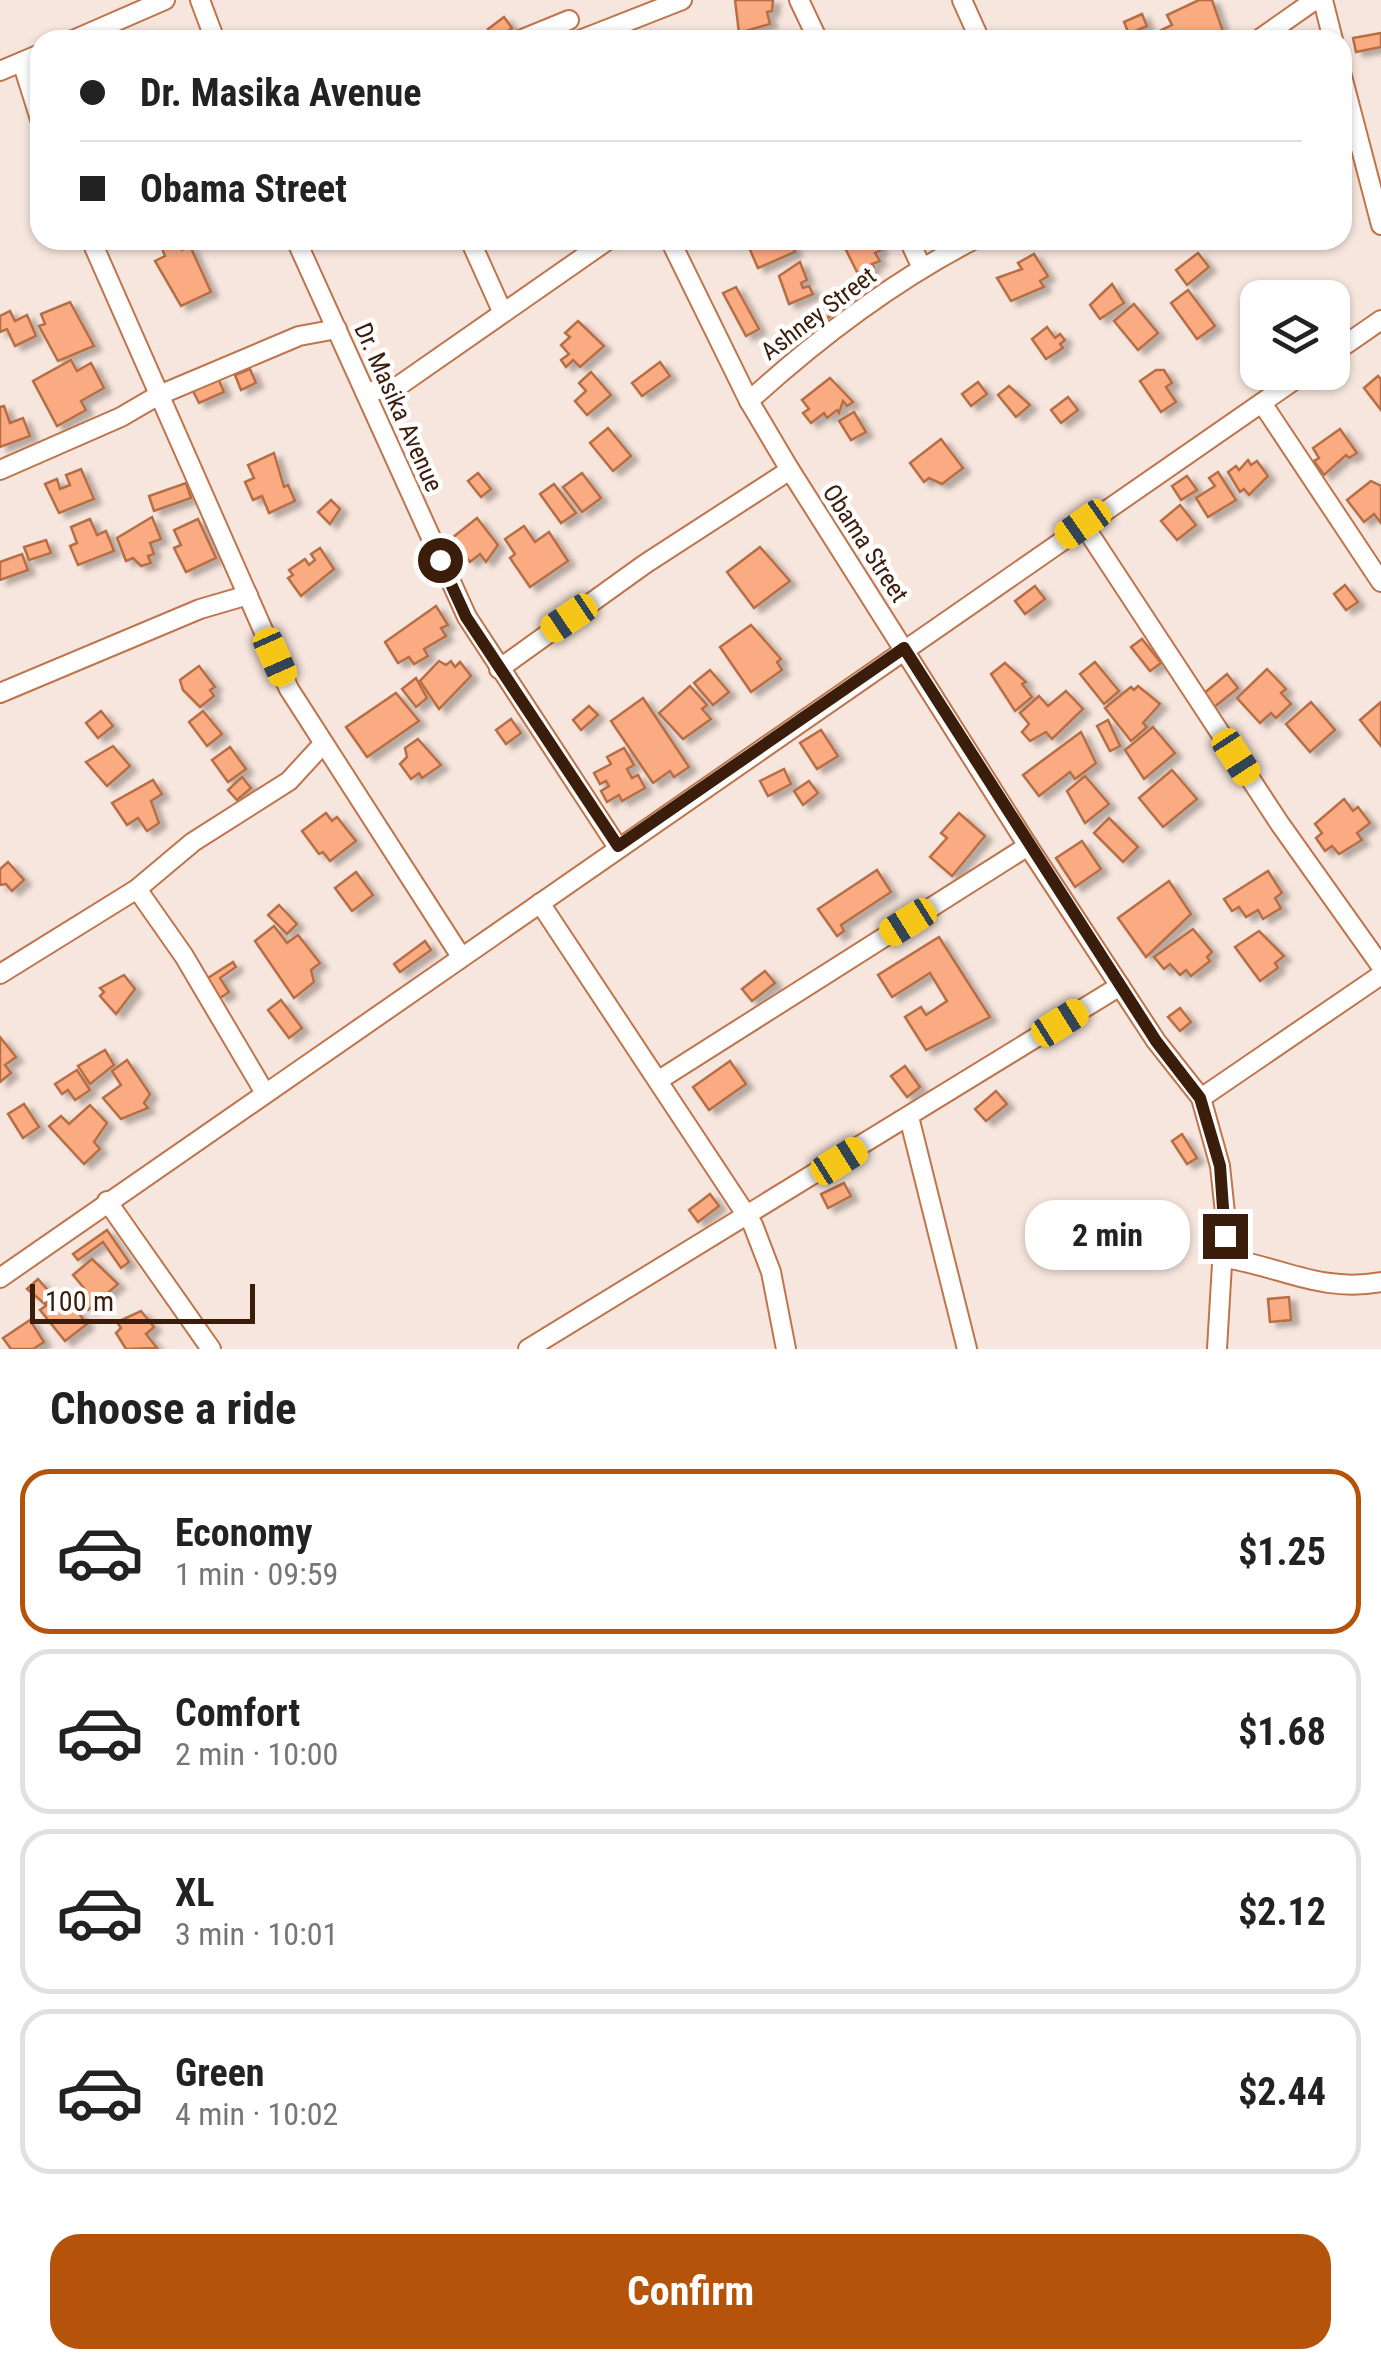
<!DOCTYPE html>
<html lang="en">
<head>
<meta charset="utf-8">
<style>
	body { margin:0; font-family:"Roboto Condensed",sans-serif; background:#f6f6f6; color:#222; height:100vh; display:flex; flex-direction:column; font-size:38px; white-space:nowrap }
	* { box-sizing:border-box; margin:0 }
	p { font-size:32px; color:#767676 }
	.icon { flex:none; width:55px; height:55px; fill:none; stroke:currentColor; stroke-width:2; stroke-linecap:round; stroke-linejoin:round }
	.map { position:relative; height:1349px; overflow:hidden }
	.side { display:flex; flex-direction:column; background:#fff; flex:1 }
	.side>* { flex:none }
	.top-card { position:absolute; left:30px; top:30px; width:1322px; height:220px; border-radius:30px; box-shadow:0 2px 8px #0004; display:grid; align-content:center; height:220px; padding:0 50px; background:#fff }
	.controls { position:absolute; left:1240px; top:280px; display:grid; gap:20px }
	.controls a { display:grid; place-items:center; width:110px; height:110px; border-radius:20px; background:#fff; box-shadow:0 2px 8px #0004; font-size:50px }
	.scale { position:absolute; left:30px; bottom:25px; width:225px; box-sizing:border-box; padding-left:10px; border:5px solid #3b1d0c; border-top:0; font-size:28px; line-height:35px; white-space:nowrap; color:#3b1d0c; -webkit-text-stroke:8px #fff; paint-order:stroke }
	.end { position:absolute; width:45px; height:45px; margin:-22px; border:12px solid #3b1d0c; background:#fff; box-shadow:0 0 0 5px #fff }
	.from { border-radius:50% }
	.bubble { position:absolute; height:70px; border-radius:30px; background:#fff; box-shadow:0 2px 8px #0004; font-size:32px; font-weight:700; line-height:70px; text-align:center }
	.car { position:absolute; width:30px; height:60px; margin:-30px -15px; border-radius:12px; box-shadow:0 0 8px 2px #0007; background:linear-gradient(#f5c518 24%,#345 0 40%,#f5c518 0 76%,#345 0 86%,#f5c518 0) }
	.top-card b { display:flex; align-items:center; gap:35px; height:95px; font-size:38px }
	.top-card b+b { border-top:2px solid #e0e0e0 }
	.top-card i { width:25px; height:25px; background:#222 }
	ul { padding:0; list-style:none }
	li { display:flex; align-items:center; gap:30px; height:165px; margin:0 20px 15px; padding:0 30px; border:5px solid #e0e0e0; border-radius:30px }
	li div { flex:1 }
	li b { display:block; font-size:38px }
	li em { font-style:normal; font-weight:700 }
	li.active { border-color:#b45309 }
	li>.icon { width:90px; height:90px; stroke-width:1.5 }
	h2 { padding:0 50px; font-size:45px; line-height:120px }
	.cta { display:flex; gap:20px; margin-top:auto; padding:20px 50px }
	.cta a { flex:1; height:115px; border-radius:30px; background:#b45309; color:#fff; font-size:40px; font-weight:700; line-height:115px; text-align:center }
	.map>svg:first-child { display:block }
	.building { fill:#faab81; stroke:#b76e45; stroke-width:2.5; filter:url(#shadow) }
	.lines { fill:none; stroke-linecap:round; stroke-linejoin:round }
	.minor-casing { stroke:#bf754c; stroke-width:22 }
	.minor { stroke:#fff; stroke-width:18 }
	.route { stroke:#3b1d0c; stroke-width:12 }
	.labels { text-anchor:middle; stroke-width:9; stroke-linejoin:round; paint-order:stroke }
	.street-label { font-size:25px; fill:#3b1d0c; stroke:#fff }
</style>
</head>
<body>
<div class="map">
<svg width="1381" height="1349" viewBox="0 0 1381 1349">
	<defs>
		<filter id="shadow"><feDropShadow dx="7" dy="4.5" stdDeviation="2.5" flood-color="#0004"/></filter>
	</defs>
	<rect width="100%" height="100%" fill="#f7e6dd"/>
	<g class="building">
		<path d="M 735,0 L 773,0 L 772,11 L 767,12 L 770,24 L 739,33 Z"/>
		<path d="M 1199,0 L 1212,0 L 1226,40 L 1156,40 L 1153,34 L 1172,25 L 1167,15 Z"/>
		<path d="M 1142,14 L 1147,26 L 1129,34 L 1124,22 Z"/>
		<path d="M 504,17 L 512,28 L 496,40 L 488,29 Z"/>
		<path d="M 1381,33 L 1381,47 L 1356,52 L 1353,38 Z"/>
		<path d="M 174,240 L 182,250 L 190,246 L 211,292 L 181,306 L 155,261 L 165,256 L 161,246 Z"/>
		<path d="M 754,240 L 789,240 L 795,252 L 758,268 L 747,243 Z"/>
		<path d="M 866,240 L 876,240 L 881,250 L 875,253 L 880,261 L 872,264 L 874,268 L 864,274 L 857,272 L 846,250 Z"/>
		<path d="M 1198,253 L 1209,267 L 1187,285 L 1176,270 Z"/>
		<path d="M 1034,254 L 1048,276 L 1040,281 L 1044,287 L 1011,301 L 997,278 L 1022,269 L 1018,263 Z"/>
		<path d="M 800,262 L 807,280 L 801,283 L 803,288 L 809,286 L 813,294 L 789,304 L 779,276 Z"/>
		<path d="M 1112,284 L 1124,303 L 1100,319 L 1090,305 Z"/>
		<path d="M 736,287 L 759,329 L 746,336 L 723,293 Z"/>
		<path d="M 1188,290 L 1215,326 L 1197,339 L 1171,303 Z"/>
		<path d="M 70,302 L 94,346 L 58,361 L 39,326 L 45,324 L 41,314 Z"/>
		<path d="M 821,304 L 830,316 L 799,341 L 789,328 Z"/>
		<path d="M 1134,304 L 1158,333 L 1138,350 L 1114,321 Z"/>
		<path d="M 10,311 L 15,321 L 27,315 L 36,336 L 15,346 L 7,329 L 0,332 L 0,316 Z"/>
		<path d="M 578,321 L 604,346 L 580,367 L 573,360 L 566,367 L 561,360 L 569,354 L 561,345 L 570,337 L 565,333 Z"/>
		<path d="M 1047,327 L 1055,338 L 1060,334 L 1065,340 L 1060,344 L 1063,348 L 1046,359 L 1032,339 Z"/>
		<path d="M 71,360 L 77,371 L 91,363 L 104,388 L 81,401 L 86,410 L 57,426 L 33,381 Z"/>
		<path d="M 660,362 L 670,376 L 642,396 L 632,383 Z"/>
		<path d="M 250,369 L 256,383 L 241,390 L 235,375 Z"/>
		<path d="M 1156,370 L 1164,370 L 1172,383 L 1166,387 L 1176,402 L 1161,412 L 1140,381 Z"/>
		<path d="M 591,372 L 611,395 L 587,415 L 575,401 L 586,391 L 579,383 Z"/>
		<path d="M 1378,376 L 1381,379 L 1381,410 L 1364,388 Z"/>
		<path d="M 218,378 L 224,392 L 199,403 L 192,389 Z"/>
		<path d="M 830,378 L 853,402 L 847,406 L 843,401 L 839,413 L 837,410 L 827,418 L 824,413 L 811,423 L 803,413 L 809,409 L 802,400 Z"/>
		<path d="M 978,382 L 987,394 L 971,406 L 962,394 Z"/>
		<path d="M 1009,386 L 1030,405 L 1016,417 L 998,395 Z"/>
		<path d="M 1068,397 L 1078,410 L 1061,423 L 1051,410 Z"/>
		<path d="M 4,406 L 10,423 L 23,418 L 30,436 L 0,447 L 0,407 Z"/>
		<path d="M 854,412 L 866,432 L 851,440 L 839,421 Z"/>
		<path d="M 608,428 L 631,456 L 613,471 L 590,443 Z"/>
		<path d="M 1340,429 L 1357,453 L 1349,458 L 1346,455 L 1324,475 L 1314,461 L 1319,458 L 1313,448 Z"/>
		<path d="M 941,439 L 963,468 L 942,484 L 929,478 L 924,482 L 910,463 Z"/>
		<path d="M 274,453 L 284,487 L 288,485 L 295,501 L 269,513 L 262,496 L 253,500 L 245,482 L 254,478 L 248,465 Z"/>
		<path d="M 1248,460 L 1251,465 L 1257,461 L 1268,476 L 1249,495 L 1244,489 L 1240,492 L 1228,472 L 1236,466 L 1239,470 Z"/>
		<path d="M 81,469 L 94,499 L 59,513 L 45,484 L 57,479 L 60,489 L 70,485 L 66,475 Z"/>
		<path d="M 1218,472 L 1236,500 L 1208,517 L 1196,498 L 1215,486 L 1209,478 Z"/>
		<path d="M 478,473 L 491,489 L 481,497 L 468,481 Z"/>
		<path d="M 582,473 L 601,498 L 582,512 L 563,487 Z"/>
		<path d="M 1187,476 L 1197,490 L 1181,500 L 1172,486 Z"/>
		<path d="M 1371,481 L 1381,486 L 1381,523 L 1374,514 L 1364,522 L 1347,500 Z"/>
		<path d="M 186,483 L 191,498 L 154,511 L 149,496 Z"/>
		<path d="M 554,484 L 576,513 L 561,523 L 540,494 Z"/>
		<path d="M 331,500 L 340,509 L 330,524 L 318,512 Z"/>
		<path d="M 1180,505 L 1196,525 L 1177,540 L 1161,521 Z"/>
		<path d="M 152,517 L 161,539 L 150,543 L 154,554 L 148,556 L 151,563 L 141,566 L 133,558 L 126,561 L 117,538 Z"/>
		<path d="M 477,518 L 498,545 L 486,562 L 480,554 L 470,562 L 452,538 Z"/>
		<path d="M 90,519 L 97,535 L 106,531 L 114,551 L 78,565 L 70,546 L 77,543 L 71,527 Z"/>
		<path d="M 198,519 L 216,558 L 186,572 L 174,548 L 181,545 L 174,530 Z"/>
		<path d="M 524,526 L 535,542 L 549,532 L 568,561 L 530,587 L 510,558 L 515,554 L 505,539 Z"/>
		<path d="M 46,540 L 51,553 L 29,560 L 24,547 Z"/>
		<path d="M 760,547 L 790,581 L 754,608 L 727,572 Z"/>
		<path d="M 320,548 L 334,569 L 301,596 L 288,578 L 293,575 L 289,570 L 305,559 L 309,565 L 315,560 L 311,554 Z"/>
		<path d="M 22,554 L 28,570 L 0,580 L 0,562 Z"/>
		<path d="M 1345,585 L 1358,602 L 1346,610 L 1334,594 Z"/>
		<path d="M 1035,586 L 1045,599 L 1025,614 L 1015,601 Z"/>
		<path d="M 436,606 L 448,625 L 441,628 L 446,636 L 424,649 L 428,656 L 414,664 L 409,657 L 398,663 L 385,642 Z"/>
		<path d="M 751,625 L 781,659 L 777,662 L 782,670 L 751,692 L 720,647 Z"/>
		<path d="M 1142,639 L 1161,663 L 1150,671 L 1131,647 Z"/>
		<path d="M 439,661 L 446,665 L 451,661 L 455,667 L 460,662 L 471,676 L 439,709 L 420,681 Z"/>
		<path d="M 1095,662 L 1119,691 L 1104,704 L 1080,674 Z"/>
		<path d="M 1005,663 L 1026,682 L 1022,684 L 1032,697 L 1015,711 L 991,674 Z"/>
		<path d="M 199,666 L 215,687 L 210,690 L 214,696 L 200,707 L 183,690 L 180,680 Z"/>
		<path d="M 1267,669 L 1286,689 L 1281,693 L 1291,704 L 1276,718 L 1271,713 L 1260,723 L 1237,698 Z"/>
		<path d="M 710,670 L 729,692 L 713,705 L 694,683 Z"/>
		<path d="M 1227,674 L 1238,688 L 1213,708 L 1202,695 Z"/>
		<path d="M 416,678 L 427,698 L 416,707 L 402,689 Z"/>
		<path d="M 690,686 L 707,705 L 702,709 L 711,719 L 683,739 L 659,713 Z"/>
		<path d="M 1138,686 L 1160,704 L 1143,723 L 1147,727 L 1131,741 L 1105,708 L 1131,687 L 1134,690 Z"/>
		<path d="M 1066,691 L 1083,709 L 1052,739 L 1046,732 L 1030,741 L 1022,732 L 1029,724 L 1020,713 L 1039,696 L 1048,706 Z"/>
		<path d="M 396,693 L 419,721 L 367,757 L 346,727 Z"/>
		<path d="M 643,698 L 689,767 L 674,777 L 670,771 L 653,783 L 611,721 Z"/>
		<path d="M 1311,702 L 1335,730 L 1310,752 L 1286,724 Z"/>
		<path d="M 1381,702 L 1381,746 L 1360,720 Z"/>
		<path d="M 589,706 L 598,715 L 581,730 L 573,720 Z"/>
		<path d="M 101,711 L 113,726 L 98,738 L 86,723 Z"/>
		<path d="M 203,711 L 222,734 L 207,746 L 189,722 Z"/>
		<path d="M 511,719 L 521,733 L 506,744 L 496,730 Z"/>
		<path d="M 1108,720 L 1120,746 L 1110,751 L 1097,726 Z"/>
		<path d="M 1153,727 L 1175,753 L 1144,779 L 1125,750 Z"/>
		<path d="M 821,730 L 838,756 L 817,769 L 800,743 Z"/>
		<path d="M 1081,732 L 1096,763 L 1075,779 L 1070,772 L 1039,796 L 1023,775 Z"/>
		<path d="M 418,739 L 441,765 L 422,778 L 419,773 L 411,779 L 400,764 L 407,757 L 405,748 Z"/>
		<path d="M 113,746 L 130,766 L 107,786 L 86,762 Z"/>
		<path d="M 230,747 L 246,769 L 228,782 L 212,760 Z"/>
		<path d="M 624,748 L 634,765 L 627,769 L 632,778 L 638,775 L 645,788 L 622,801 L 619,795 L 607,802 L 601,791 L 609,786 L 606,781 L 600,784 L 594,773 L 611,764 L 607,757 Z"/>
		<path d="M 784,769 L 791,784 L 768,796 L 760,781 Z"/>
		<path d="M 1172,770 L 1197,799 L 1163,827 L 1139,798 Z"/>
		<path d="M 1085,776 L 1109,804 L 1085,823 L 1067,791 Z"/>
		<path d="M 242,777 L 251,788 L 237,800 L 228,790 Z"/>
		<path d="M 153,780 L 162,794 L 151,801 L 159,823 L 147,831 L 138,818 L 127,825 L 112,803 Z"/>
		<path d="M 809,781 L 818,793 L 803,805 L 794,791 Z"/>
		<path d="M 1344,799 L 1353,811 L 1358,807 L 1370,823 L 1357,833 L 1362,840 L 1339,854 L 1332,846 L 1325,851 L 1316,838 L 1322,833 L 1315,824 Z"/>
		<path d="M 326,813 L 332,821 L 337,817 L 356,841 L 330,861 L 323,852 L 319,854 L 302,831 Z"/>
		<path d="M 959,813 L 985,836 L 952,876 L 930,857 L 947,838 L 941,833 Z"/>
		<path d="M 1109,818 L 1138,847 L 1123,862 L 1094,833 Z"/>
		<path d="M 1082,841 L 1101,869 L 1075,887 L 1056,858 Z"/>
		<path d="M 8,862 L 24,880 L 12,891 L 6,884 L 0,885 L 0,869 Z"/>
		<path d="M 877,870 L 891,892 L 841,925 L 844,931 L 837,936 L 818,909 Z"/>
		<path d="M 1268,871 L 1282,893 L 1275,898 L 1281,908 L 1263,919 L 1258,910 L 1246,917 L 1239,907 L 1232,911 L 1224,899 Z"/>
		<path d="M 356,872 L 373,895 L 352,911 L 335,888 Z"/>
		<path d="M 1169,881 L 1191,914 L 1146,957 L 1118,918 Z"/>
		<path d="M 279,905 L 297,924 L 287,934 L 268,915 Z"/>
		<path d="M 274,926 L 287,943 L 298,935 L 320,963 L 311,970 L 314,982 L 294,998 L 255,941 Z"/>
		<path d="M 1193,929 L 1212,952 L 1207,957 L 1210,961 L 1191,976 L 1186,970 L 1180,975 L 1170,964 L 1164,969 L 1154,957 Z"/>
		<path d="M 1259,931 L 1284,956 L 1275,963 L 1278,968 L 1260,981 L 1235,947 Z"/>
		<path d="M 939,937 L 990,1017 L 926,1050 L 905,1017 L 921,1007 L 926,1015 L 947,1001 L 930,973 L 892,997 L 878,975 Z"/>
		<path d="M 425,941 L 431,950 L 400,972 L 394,964 Z"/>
		<path d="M 233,962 L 236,967 L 220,978 L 229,992 L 220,998 L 208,978 Z"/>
		<path d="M 765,971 L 775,983 L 752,1001 L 742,989 Z"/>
		<path d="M 124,975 L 135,989 L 116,1014 L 100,996 L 104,992 L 100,988 Z"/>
		<path d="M 281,1000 L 302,1028 L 289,1038 L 268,1010 Z"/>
		<path d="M 1180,1008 L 1191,1022 L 1180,1031 L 1168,1017 Z"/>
		<path d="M 0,1037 L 16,1057 L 5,1065 L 11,1073 L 0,1082 Z"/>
		<path d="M 105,1050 L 114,1065 L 90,1084 L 78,1066 Z"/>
		<path d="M 127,1060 L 150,1094 L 144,1103 L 148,1108 L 121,1119 L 103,1098 L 121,1085 L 112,1071 Z"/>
		<path d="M 730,1061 L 746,1084 L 709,1110 L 693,1087 Z"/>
		<path d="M 905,1066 L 920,1087 L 907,1097 L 891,1076 Z"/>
		<path d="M 77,1070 L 90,1090 L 75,1100 L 68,1090 L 62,1094 L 55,1084 Z"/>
		<path d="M 996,1091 L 1007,1104 L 986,1121 L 975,1109 Z"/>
		<path d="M 24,1104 L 39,1127 L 23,1138 L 8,1114 Z"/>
		<path d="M 90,1105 L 107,1123 L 94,1142 L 100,1149 L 84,1164 L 49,1126 L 61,1116 L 69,1124 Z"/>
		<path d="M 1182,1134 L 1197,1158 L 1187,1164 L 1172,1141 Z"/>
		<path d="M 844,1183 L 851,1196 L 828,1208 L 821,1194 Z"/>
		<path d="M 710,1194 L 719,1206 L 698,1222 L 689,1210 Z"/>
		<path d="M 107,1230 L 129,1262 L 121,1268 L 103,1242 L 78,1260 L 73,1254 Z"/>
		<path d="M 92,1259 L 118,1284 L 88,1310 L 75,1295 L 84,1288 L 73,1275 Z"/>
		<path d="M 38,1279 L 53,1296 L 45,1304 L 27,1289 Z"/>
		<path d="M 1289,1297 L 1291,1320 L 1270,1322 L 1268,1299 Z"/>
		<path d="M 55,1299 L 65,1312 L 73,1306 L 87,1324 L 65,1341 L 40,1310 Z"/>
		<path d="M 141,1311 L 154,1327 L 146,1334 L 157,1348 L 126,1349 L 116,1333 L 121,1328 L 117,1322 Z"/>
		<path d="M 30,1320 L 44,1342 L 33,1349 L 11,1349 L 3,1338 Z"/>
	</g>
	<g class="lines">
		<defs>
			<g id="minor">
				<path d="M 200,0 L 215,40"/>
				<path d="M 799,0 L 818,40"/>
				<path d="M 962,0 L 980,40"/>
				<path d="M 1323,0 L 1333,40"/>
				<path d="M 73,40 L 165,0"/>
				<path d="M 520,40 L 569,20"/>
				<path d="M 580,40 L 682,0"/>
				<path d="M 1258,40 L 1315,0"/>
				<path d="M 22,62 L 40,119"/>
				<path d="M 0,71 L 40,54"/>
				<path d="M 1342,76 L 1381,225"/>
				<path d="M 91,240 L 289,689 L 460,955"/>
				<path d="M 296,240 L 467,617 L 617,846"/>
				<path d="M 470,240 L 502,311"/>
				<path d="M 670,240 L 749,401 L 790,470 L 1028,846 L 1156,1041 L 1201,1098 L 1220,1166 L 1225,1213 L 1217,1349"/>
				<path d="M 909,240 L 921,266"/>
				<path d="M 1332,354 L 1381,320"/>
				<path d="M 365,392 L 397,387 L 608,240"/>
				<path d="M 749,401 C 816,340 892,282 973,240"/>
				<path d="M 1262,403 L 1381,582"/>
				<path d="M 0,470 L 121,417 L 157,396 L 299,336 L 337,329"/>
				<path d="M 1083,524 L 1280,824 L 1381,966"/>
				<path d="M 499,669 L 645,564 L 790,470"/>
				<path d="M 0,693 L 200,609 L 248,595"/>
				<path d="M 137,889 L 184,956 L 265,1093"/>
				<path d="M 540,903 L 753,1225 L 771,1272 L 786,1349"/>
				<path d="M 0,974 L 137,889 L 193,842 L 289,781 L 323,744"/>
				<path d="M 659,1080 L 1028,846"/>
				<path d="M 1201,1098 L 1381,975"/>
				<path d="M 909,1117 L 967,1349"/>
				<path d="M 107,1201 L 211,1349"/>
				<path d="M 1225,1258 C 1282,1267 1321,1293 1381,1282"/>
				<path d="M 0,1278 L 1306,372"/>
				<path d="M 528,1349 L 1120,986"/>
			</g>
		</defs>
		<use href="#minor" class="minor-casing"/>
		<use href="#minor" class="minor"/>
	</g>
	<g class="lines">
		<path class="route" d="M 440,560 L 466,617 L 618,846 L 904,648 L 1156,1041 L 1200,1098 L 1220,1166 L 1225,1236"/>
	</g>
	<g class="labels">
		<g class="street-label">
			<text transform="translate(818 313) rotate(-37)" y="9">Ashney Street</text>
			<text transform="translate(399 407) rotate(66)" y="9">Dr. Masika Avenue</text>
			<text transform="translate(866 543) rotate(57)" y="9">Obama Street</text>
		</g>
	</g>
</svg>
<div class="controls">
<a><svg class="icon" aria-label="layers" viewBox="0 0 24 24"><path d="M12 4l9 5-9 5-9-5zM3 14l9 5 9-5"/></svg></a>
</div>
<div class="scale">100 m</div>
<i class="end from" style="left:440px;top:560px"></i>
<i class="end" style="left:1225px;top:1236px"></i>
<div class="bubble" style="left:1025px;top:1200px;width:165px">2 min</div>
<i class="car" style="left:1083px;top:524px;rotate:235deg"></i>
<i class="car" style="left:569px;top:618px;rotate:236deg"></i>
<i class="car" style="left:275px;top:657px;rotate:156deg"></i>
<i class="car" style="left:1236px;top:757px;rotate:147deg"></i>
<i class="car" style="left:908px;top:922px;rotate:238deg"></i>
<i class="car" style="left:1060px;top:1023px;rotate:58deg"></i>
<i class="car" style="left:839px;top:1161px;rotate:58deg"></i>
<div class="top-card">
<b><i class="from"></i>Dr. Masika Avenue</b>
<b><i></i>Obama Street</b>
</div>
</div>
<section class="side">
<h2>Choose a ride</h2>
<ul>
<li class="active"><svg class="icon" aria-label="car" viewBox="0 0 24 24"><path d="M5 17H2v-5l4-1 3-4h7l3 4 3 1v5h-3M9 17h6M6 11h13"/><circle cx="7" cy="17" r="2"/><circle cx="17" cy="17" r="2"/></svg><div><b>Economy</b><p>1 min · 09:59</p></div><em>$1.25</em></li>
<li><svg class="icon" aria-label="car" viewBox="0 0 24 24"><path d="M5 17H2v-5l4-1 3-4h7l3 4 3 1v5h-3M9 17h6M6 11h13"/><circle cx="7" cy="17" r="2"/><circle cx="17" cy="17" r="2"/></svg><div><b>Comfort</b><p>2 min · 10:00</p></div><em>$1.68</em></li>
<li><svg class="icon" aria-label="car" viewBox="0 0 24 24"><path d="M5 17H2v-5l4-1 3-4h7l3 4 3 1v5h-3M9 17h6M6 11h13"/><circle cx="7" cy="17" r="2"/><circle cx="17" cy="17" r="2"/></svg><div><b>XL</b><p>3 min · 10:01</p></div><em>$2.12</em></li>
<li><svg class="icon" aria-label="car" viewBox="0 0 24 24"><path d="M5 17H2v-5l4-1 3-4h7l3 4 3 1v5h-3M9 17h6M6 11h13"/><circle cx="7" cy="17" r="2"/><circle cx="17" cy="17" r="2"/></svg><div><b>Green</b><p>4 min · 10:02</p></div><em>$2.44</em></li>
</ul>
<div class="cta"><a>Confirm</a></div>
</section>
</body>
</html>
